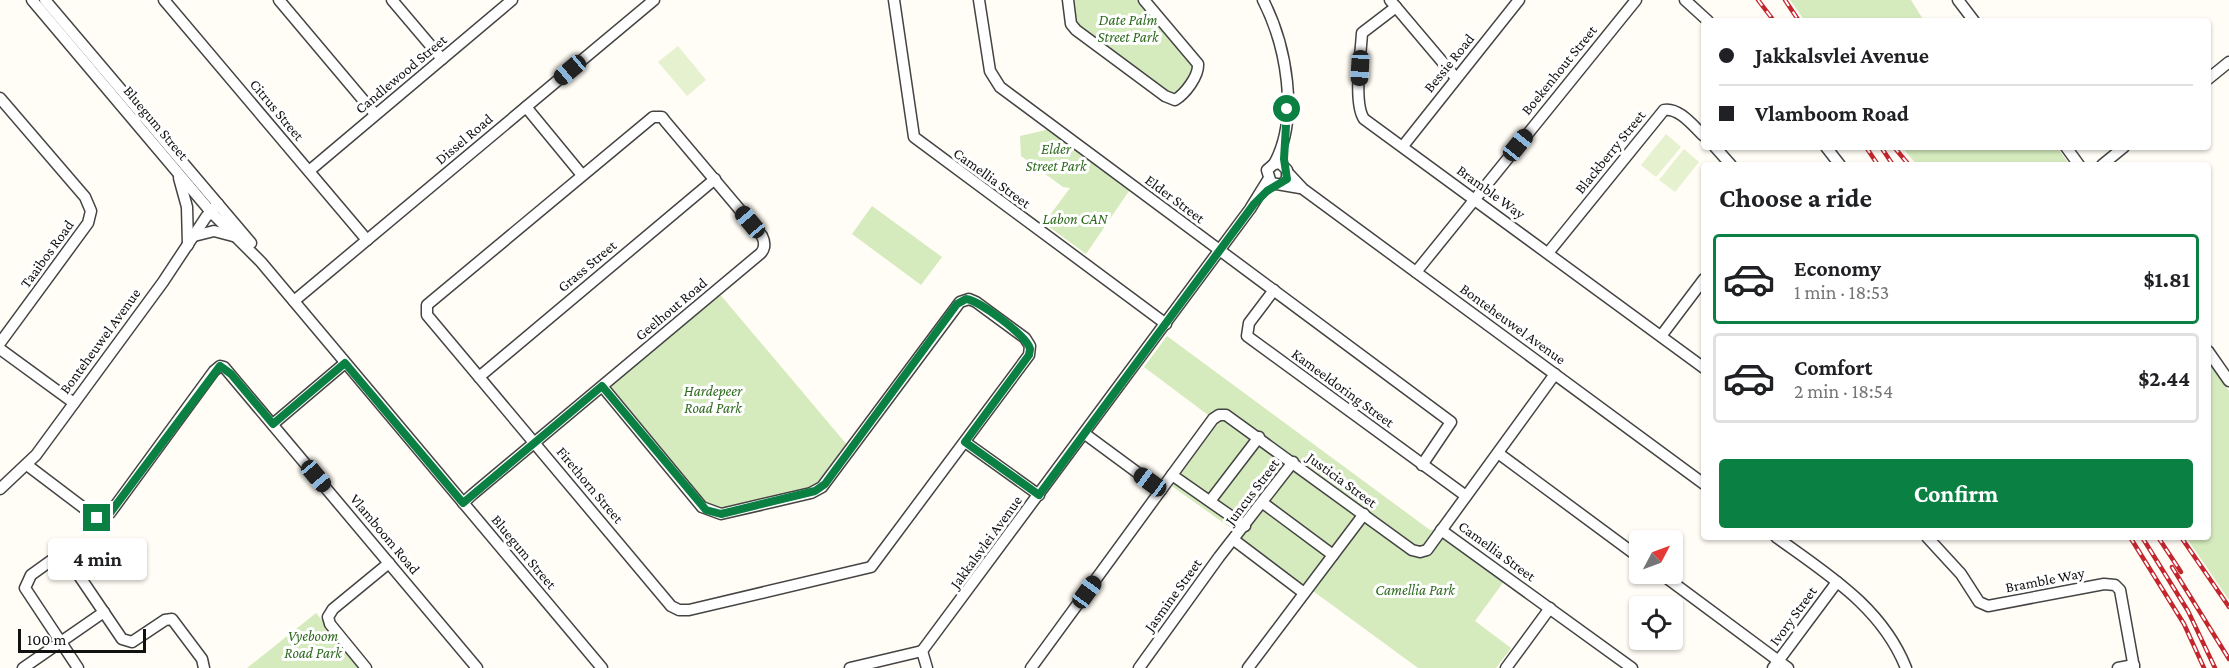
<!DOCTYPE html>
<html lang="en">
<head>
<meta charset="utf-8">
<style>
	body { margin:0; font-family:"Crimson Pro",serif; background:#f6f6f6; color:#202124; height:100vh; display:flex; flex-direction:column; font-size:22px; white-space:nowrap }
	* { box-sizing:border-box; margin:0 }
	p { font-size:20px; color:#757577 }
	.icon { flex:none; width:33px; height:33px; fill:none; stroke:currentColor; stroke-width:2; stroke-linecap:round; stroke-linejoin:round }
	.map { position:relative; flex:1; overflow:hidden }
	.drawer { position:absolute; left:1701px; top:162px; width:510px; height:378px; display:flex; flex-direction:column; background:#fff; border-radius:6px; box-shadow:0 2px 4px #0004 }
	.drawer>* { flex:none }
	.top-card { position:absolute; left:1701px; top:18px; width:510px; height:132px; border-radius:6px; box-shadow:0 2px 4px #0004; display:grid; align-content:center; height:132px; padding:0 18px; background:#fff }
	.needle { width:39px; rotate:49deg }
	.fabs { position:absolute; left:1629px; top:530px; display:grid; gap:12px }
	.fabs a { display:grid; place-items:center; width:54px; height:54px; border-radius:6px; background:#fff; box-shadow:0 2px 4px #0004; font-size:30px }
	.scale { position:absolute; left:18px; bottom:15px; width:128px; box-sizing:border-box; padding-left:6px; border:3px solid #111; border-top:0; font-size:16px; line-height:21px; white-space:nowrap; color:#111; -webkit-text-stroke:4px #fff; paint-order:stroke }
	.end { position:absolute; width:27px; height:27px; margin:-14px; border:8px solid #0b8043; background:#fff; box-shadow:0 0 0 3px #fff }
	.from { border-radius:50% }
	.bubble { position:absolute; height:42px; border-radius:6px; background:#fff; box-shadow:0 2px 4px #0004; font-size:20px; font-weight:700; line-height:42px; text-align:center }
	.car { position:absolute; width:18px; height:36px; margin:-18px -9px; border-radius:8px; box-shadow:0 0 4px 2px #0007; background:linear-gradient(#222 24%,#8ab4d8 0 40%,#222 0 76%,#8ab4d8 0 86%,#222 0) }
	.top-card b { display:flex; align-items:center; gap:21px; height:57px; font-size:22px }
	.top-card b+b { border-top:2px solid #e0e0e0 }
	.top-card i { width:15px; height:15px; background:#202124 }
	ul { padding:0; list-style:none }
	li { display:flex; align-items:center; gap:18px; height:90px; margin:0 12px 9px; padding:0 6px; border:3px solid #e0e0e0; border-radius:6px }
	li div { flex:1 }
	li b { display:block; font-size:22px }
	li em { font-style:normal; font-weight:700 }
	li.selected { border-color:#0b8043 }
	li>.icon { width:54px; height:54px; stroke-width:1.5 }
	h2 { padding:0 18px; font-size:27px; line-height:72px }
	.action { display:flex; gap:12px; margin-top:auto; padding:12px 18px }
	.action a { flex:1; height:69px; border-radius:6px; background:#0b8043; color:#fff; font-size:24px; font-weight:700; line-height:69px; text-align:center }
	.map>svg:first-child { display:block }
	.green { fill:#d5ebbd }
	.pitch { fill:#e6f2cf }
	.lines { fill:none; stroke-linecap:round; stroke-linejoin:round }
	.minor-casing { stroke:#444; stroke-width:13 }
	.minor { stroke:#fff; stroke-width:10 }
	.rail-casing { stroke:#c4262e; stroke-width:4.5 }
	.rail { stroke:#fff; stroke-width:2; stroke-dasharray:7; stroke-linecap:butt }
	.route { stroke:#0b8043; stroke-width:8 }
	.labels { text-anchor:middle; stroke-width:6; stroke-linejoin:round; paint-order:stroke }
	.park-label { font-size:15px; font-style:italic; fill:#2f6b1f; stroke:#fff }
	.street-label { font-size:15px; fill:#111; stroke:#fff }
</style>
</head>
<body>
<div class="map">
<svg width="2229" height="668" viewBox="0 0 2229 668">
	<rect width="100%" height="100%" fill="#fffdf5"/>
	<g class="green">
		<path d="M 1072,0 L 1139,0 L 1193,65 L 1192,74 L 1178,92 L 1168,93 L 1076,25 Z"/>
		<path d="M 1790,0 L 1911,0 L 1924,21 L 1805,21 Z"/>
		<path d="M 1050,129 L 1128,187 L 1129,191 L 1086,254 L 1044,223 L 1070,188 L 1063,187 L 1021,156 L 1020,136 Z"/>
		<path d="M 1902,147 L 2057,147 L 2069,164 L 1917,165 Z"/>
		<path d="M 872,206 L 942,257 L 921,285 L 852,234 Z"/>
		<path d="M 718,292 L 848,446 L 822,482 L 812,489 L 725,510 L 706,505 L 611,389 L 613,383 Z"/>
		<path d="M 1167,336 L 1430,530 L 1443,528 L 1505,580 L 1475,621 L 1511,648 L 1496,668 L 1418,668 L 1313,591 L 1302,591 L 1233,541 L 1232,529 L 1166,482 L 1179,464 L 1175,460 L 1208,415 L 1144,367 Z"/>
		<path d="M 2208,361 L 2229,391 L 2229,600 L 2186,537 L 2208,537 Z"/>
		<path d="M 316,613 L 362,668 L 247,668 Z"/>
	</g>
	<g class="pitch">
		<path d="M 678,46 L 706,80 L 687,96 L 658,62 Z"/>
		<path d="M 1666,134 L 1681,147 L 1656,177 L 1641,165 Z"/>
		<path d="M 1684,149 L 1699,162 L 1675,192 L 1659,180 Z"/>
	</g>
	<g class="lines">
		<defs>
			<g id="minor">
				<path d="M 32,0 L 211,212 L 261,262 L 602,668"/>
				<path d="M 45,0 L 251,243"/>
				<path d="M 164,0 L 367,240"/>
				<path d="M 279,0 L 375,114"/>
				<path d="M 392,0 L 442,59"/>
				<path d="M 894,0 L 914,137 L 1166,324"/>
				<path d="M 979,0 L 990,71 L 1000,87 L 1451,422 L 1422,465"/>
				<path d="M 1068,0 L 1071,24 L 1076,30 L 1165,96 L 1175,100 C 1185,94 1199,76 1198,64 L 1144,0"/>
				<path d="M 1263,0 C 1286,45 1300,117 1274,164"/>
				<path d="M 1390,0 L 1456,78"/>
				<path d="M 1685,0 L 1708,21"/>
				<path d="M 1958,0 L 1974,21"/>
				<path d="M 1396,7 L 1362,33 C 1361,53 1353,103 1364,119 L 1704,368"/>
				<path d="M 2208,79 L 2229,62"/>
				<path d="M 0,98 L 85,197 L 91,211 L 88,223 L 0,343"/>
				<path d="M 526,107 L 582,175"/>
				<path d="M 1403,146 L 1519,0"/>
				<path d="M 1715,147 L 1731,165"/>
				<path d="M 1826,147 L 1840,165"/>
				<path d="M 2066,147 L 2079,165"/>
				<path d="M 2102,165 L 2124,147"/>
				<path d="M 309,171 L 512,0"/>
				<path d="M 1288,173 L 1303,189 L 1704,484"/>
				<path d="M 179,178 L 187,207 L 188,245"/>
				<path d="M 1283,183 L 1287,179 L 1287,170 L 1280,163 L 1274,164 L 1267,170 L 1271,183 L 1300,188"/>
				<path d="M 194,236 L 214,231 L 233,236"/>
				<path d="M 1548,253 L 1664,110 C 1679,107 1694,127 1704,136"/>
				<path d="M 1416,272 L 1636,0"/>
				<path d="M 1274,290 L 1249,323 L 1247,336 L 1466,496"/>
				<path d="M 294,301 L 654,0"/>
				<path d="M 1661,336 L 1704,279"/>
				<path d="M 0,349 L 74,403"/>
				<path d="M 2208,351 L 2229,381"/>
				<path d="M 479,377 L 715,179"/>
				<path d="M 273,424 L 345,363"/>
				<path d="M 965,442 L 1039,495"/>
				<path d="M 1498,453 L 1640,558"/>
				<path d="M 27,465 L 97,518 L 110,513 L 214,371 L 220,366 L 224,367 L 477,668"/>
				<path d="M 1172,475 L 1245,526"/>
				<path d="M 0,489 L 36,455 L 163,282 L 206,217 L 218,204"/>
				<path d="M 1161,490 L 1213,419 L 1219,415 L 1226,415 L 1412,550 L 1420,552 L 1427,550 L 1555,374"/>
				<path d="M 1210,501 L 1259,437"/>
				<path d="M 463,503 L 473,494 C 569,414 665,334 761,253 C 765,248 765,242 762,236 L 665,121 L 662,117 L 653,117 L 427,305 L 427,315 L 671,606 L 679,610 L 689,610 L 871,567 L 1029,355 L 1030,346 L 1025,338 L 976,302 L 969,299 L 960,302 L 822,487 L 811,493 L 721,514 L 702,507 L 602,386"/>
				<path d="M 1263,503 L 1333,555"/>
				<path d="M 1441,530 L 1632,668"/>
				<path d="M 1776,537 C 1827,574 1882,607 1906,668"/>
				<path d="M 1927,537 L 1961,574 L 1979,602 L 1988,606 L 2104,584 L 2115,585 L 2120,590 L 2134,668"/>
				<path d="M 1234,540 L 1304,593"/>
				<path d="M 1660,573 L 1788,668"/>
				<path d="M 922,651 L 1250,209 L 1268,180"/>
				<path d="M 922,651 L 927,668"/>
				<path d="M 23,668 L 104,612"/>
				<path d="M 78,668 L 25,588 L 31,575 L 63,552 L 122,639 L 132,642 L 165,620 L 172,619 L 202,659 L 204,668"/>
				<path d="M 366,668 L 330,624 L 328,617 L 333,609 L 389,563"/>
				<path d="M 850,668 L 922,651"/>
				<path d="M 1031,668 L 1161,490 L 1085,434"/>
				<path d="M 1139,668 L 1219,557 L 1293,462"/>
				<path d="M 1248,668 L 1364,514"/>
				<path d="M 1506,668 L 1550,608"/>
				<path d="M 1773,668 L 1837,582"/>
				<path d="M 2118,668 L 2134,665"/>
			</g>
		</defs>
		<use href="#minor" class="minor-casing"/>
		<use href="#minor" class="minor"/>
		<defs>
			<g id="rail">
				<path d="M 1758,0 L 1774,21"/>
				<path d="M 1785,0 L 1799,21"/>
				<path d="M 1866,147 L 1878,165"/>
				<path d="M 1881,147 L 1893,165"/>
				<path d="M 1894,147 L 1909,165"/>
				<path d="M 2130,537 L 2184,624 L 2204,668"/>
				<path d="M 2142,537 L 2188,611 L 2215,668"/>
				<path d="M 2158,537 L 2181,572"/>
				<path d="M 2181,537 L 2229,607"/>
				<path d="M 2172,567 L 2229,659"/>
			</g>
		</defs>
		<use href="#rail" class="rail-casing"/>
		<use href="#rail" class="rail"/>
	</g>
	<g class="lines">
		<path class="route" d="M 97,518 L 110,513 L 220,366 L 231,374 L 273,424 L 345,363 L 463,503 L 602,386 L 706,510 L 721,514 L 815,491 L 825,484 L 957,304 L 966,299 C 979,300 1028,337 1030,349 L 1029,355 L 965,442 L 1039,495 L 1254,204 L 1267,191 L 1287,179 L 1284,159 L 1287,109"/>
	</g>
	<g class="labels">
		<g class="park-label">
			<text x="1128" y="25">Date Palm<tspan x="1128" dy="17">Street Park</tspan></text>
			<text x="1056" y="154">Elder<tspan x="1056" dy="17">Street Park</tspan></text>
			<text x="1075" y="224">Labon CAN</text>
			<text x="713" y="396">Hardepeer<tspan x="713" dy="17">Road Park</tspan></text>
			<text x="1415" y="595">Camellia Park</text>
			<text x="313" y="641">Vyeboom<tspan x="313" dy="17">Road Park</tspan></text>
		</g>
		<g class="street-label">
			<text transform="translate(1449 63) rotate(-51)" y="5">Bessie Road</text>
			<text transform="translate(1559 70) rotate(-51)" y="5">Boekenhout Street</text>
			<text transform="translate(401 74) rotate(-40)" y="5">Candlewood Street</text>
			<text transform="translate(277 110) rotate(50)" y="5">Citrus Street</text>
			<text transform="translate(156 123) rotate(50)" y="5">Bluegum Street</text>
			<text transform="translate(464 139) rotate(-40)" y="5">Dissel Road</text>
			<text transform="translate(1610 152) rotate(-51)" y="5">Blackberry Street</text>
			<text transform="translate(992 178) rotate(36)" y="5">Camellia Street</text>
			<text transform="translate(1491 192) rotate(36)" y="5">Bramble Way</text>
			<text transform="translate(1175 199) rotate(37)" y="5">Elder Street</text>
			<text transform="translate(47 254) rotate(-54)" y="5">Taaibos Road</text>
			<text transform="translate(587 266) rotate(-40)" y="5">Grass Street</text>
			<text transform="translate(671 309) rotate(-40)" y="5">Geelhout Road</text>
			<text transform="translate(1513 324) rotate(36)" y="5">Bonteheuwel Avenue</text>
			<text transform="translate(100 341) rotate(-54)" y="5">Bonteheuwel Avenue</text>
			<text transform="translate(1343 388) rotate(36)" y="5">Kameeldoring Street</text>
			<text transform="translate(1342 480) rotate(36)" y="5">Justicia Street</text>
			<text transform="translate(590 485) rotate(50)" y="5">Firethorn Street</text>
			<text transform="translate(1252 492) rotate(-53)" y="5">Juncus Street</text>
			<text transform="translate(385 534) rotate(50)" y="5">Vlamboom Road</text>
			<text transform="translate(986 542) rotate(-54)" y="5">Jakkalsvlei Avenue</text>
			<text transform="translate(1497 551) rotate(36)" y="5">Camellia Street</text>
			<text transform="translate(524 552) rotate(50)" y="5">Bluegum Street</text>
			<text transform="translate(2045 580) rotate(-11)" y="5">Bramble Way</text>
			<text transform="translate(1173 595) rotate(-54)" y="5">Jasmine Street</text>
			<text transform="translate(1793 616) rotate(-54)" y="5">Ivory Street</text>
		</g>
	</g>
</svg>
<div class="fabs">
<a><svg class="needle" viewBox="-14 -14 28 28"><path d="M0-13l5 13h-10z" fill="#e53935"/><path d="M0 13l5-13h-10z" fill="#757577"/></svg></a>
<a><svg class="icon" aria-label="locate" viewBox="0 0 24 24"><circle cx="12" cy="12" r="6"/><path d="M12 2v4M12 18v4M2 12h4M18 12h4"/></svg></a>
</div>
<div class="scale">100 m</div>
<i class="end from" style="left:1287px;top:109px"></i>
<i class="end" style="left:97px;top:518px"></i>
<div class="bubble" style="left:48px;top:538px;width:99px">4 min</div>
<i class="car" style="left:1360px;top:68px;rotate:183deg"></i>
<i class="car" style="left:570px;top:70px;rotate:230deg"></i>
<i class="car" style="left:1518px;top:145px;rotate:39deg"></i>
<i class="car" style="left:750px;top:222px;rotate:320deg"></i>
<i class="car" style="left:316px;top:476px;rotate:140deg"></i>
<i class="car" style="left:1150px;top:482px;rotate:306deg"></i>
<i class="car" style="left:1087px;top:592px;rotate:36deg"></i>
<div class="top-card">
<b><i class="from"></i>Jakkalsvlei Avenue</b>
<b><i></i>Vlamboom Road</b>
</div>
<section class="drawer">
<h2>Choose a ride</h2>
<ul>
<li class="selected"><svg class="icon" aria-label="car" viewBox="0 0 24 24"><path d="M5 17H2v-5l4-1 3-4h7l3 4 3 1v5h-3M9 17h6M6 11h13"/><circle cx="7" cy="17" r="2"/><circle cx="17" cy="17" r="2"/></svg><div><b>Economy</b><p>1 min · 18:53</p></div><em>$1.81</em></li>
<li><svg class="icon" aria-label="car" viewBox="0 0 24 24"><path d="M5 17H2v-5l4-1 3-4h7l3 4 3 1v5h-3M9 17h6M6 11h13"/><circle cx="7" cy="17" r="2"/><circle cx="17" cy="17" r="2"/></svg><div><b>Comfort</b><p>2 min · 18:54</p></div><em>$2.44</em></li>
</ul>
<div class="action"><a>Confirm</a></div>
</section>
</div>
</body>
</html>
